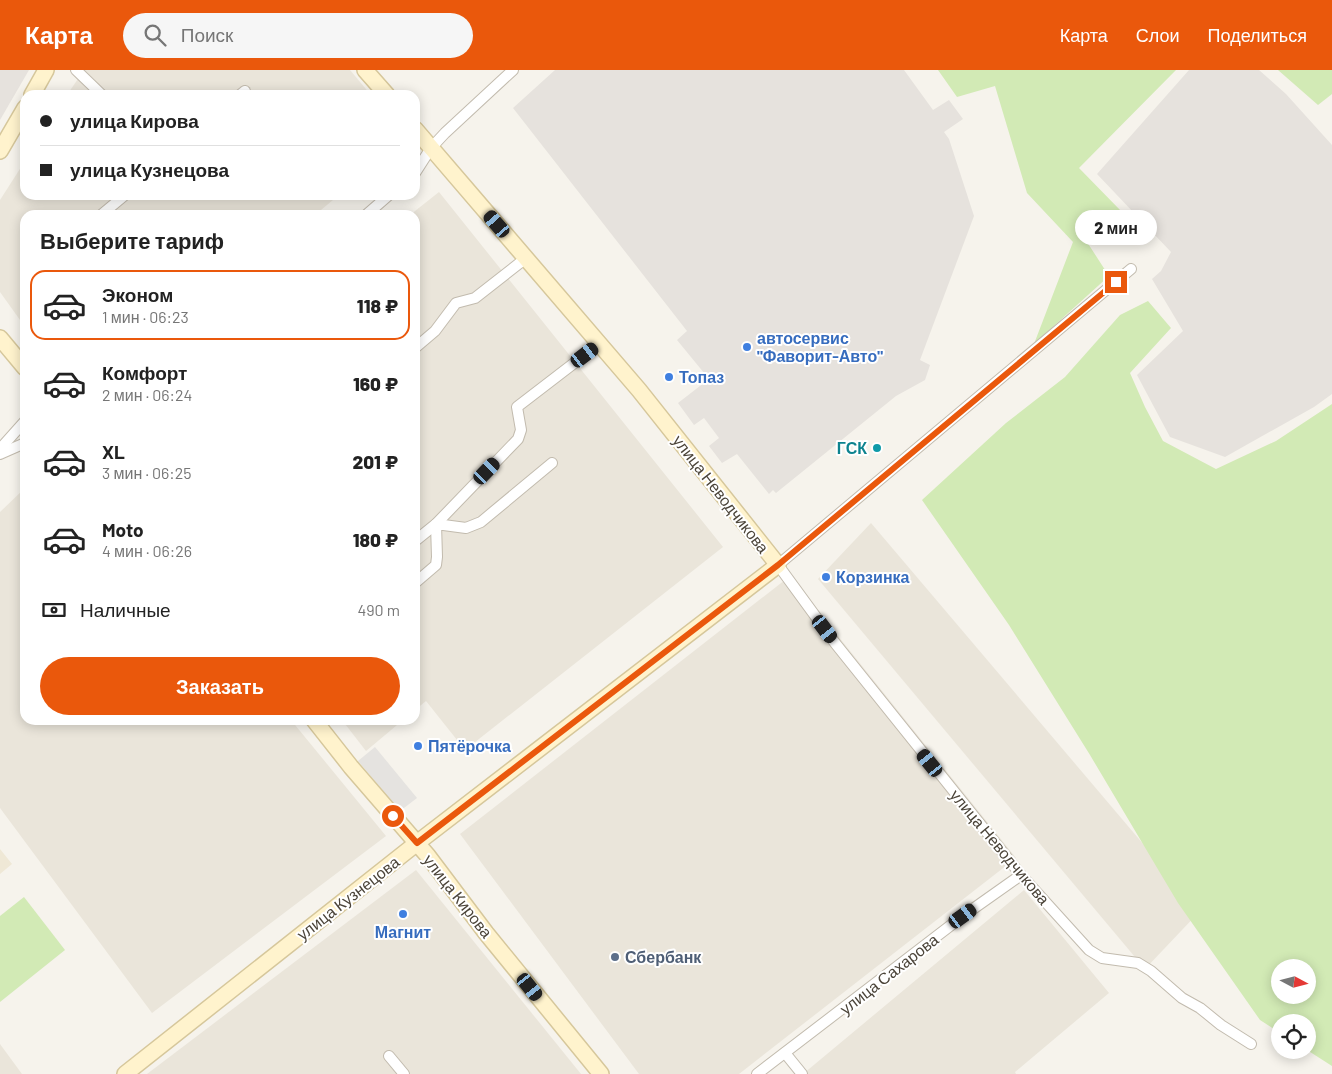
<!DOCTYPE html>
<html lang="ru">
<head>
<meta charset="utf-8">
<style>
	body { margin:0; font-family:Barlow,sans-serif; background:#f6f6f6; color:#222; height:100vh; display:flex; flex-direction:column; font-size:19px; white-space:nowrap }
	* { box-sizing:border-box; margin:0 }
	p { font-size:16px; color:#767676 }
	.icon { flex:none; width:28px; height:28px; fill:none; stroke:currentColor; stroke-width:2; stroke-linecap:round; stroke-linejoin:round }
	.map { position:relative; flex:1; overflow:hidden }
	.side { position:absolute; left:20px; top:140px; width:400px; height:515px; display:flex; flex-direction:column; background:#fff; border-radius:15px; box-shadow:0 2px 12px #0003 }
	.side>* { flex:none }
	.hud { position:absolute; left:20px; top:20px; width:400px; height:110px; border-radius:15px; box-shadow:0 2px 12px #0003; display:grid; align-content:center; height:110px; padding:0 20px; background:#fff }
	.needle { width:32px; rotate:97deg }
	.tools { position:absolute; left:1271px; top:889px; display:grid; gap:10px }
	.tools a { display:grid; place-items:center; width:45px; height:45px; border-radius:50%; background:#fff; box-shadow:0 2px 12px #0003; font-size:25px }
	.end { position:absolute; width:22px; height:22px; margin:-11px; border:6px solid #ea580c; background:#fff; box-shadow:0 0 0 2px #fff }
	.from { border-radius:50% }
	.bubble { position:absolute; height:35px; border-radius:18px; background:#fff; box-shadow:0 2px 12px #0003; font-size:16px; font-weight:800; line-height:35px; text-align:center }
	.car { position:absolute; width:15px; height:30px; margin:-15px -8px; border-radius:6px; box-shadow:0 0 4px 1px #0007; background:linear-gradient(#222 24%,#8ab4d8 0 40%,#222 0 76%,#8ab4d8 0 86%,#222 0) }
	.hud b { display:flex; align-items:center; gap:18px; height:48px; font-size:19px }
	.hud b+b { border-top:1px solid #e0e0e0 }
	.hud i { width:12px; height:12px; background:#222 }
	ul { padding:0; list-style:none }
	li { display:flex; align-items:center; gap:15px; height:70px; margin:0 10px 8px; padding:0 10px; border:2px solid transparent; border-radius:15px }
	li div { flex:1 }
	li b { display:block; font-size:19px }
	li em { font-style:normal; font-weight:800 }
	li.on { border-color:#ea580c }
	li>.icon { width:45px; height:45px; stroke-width:1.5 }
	h2 { padding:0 20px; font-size:22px; line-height:60px }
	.pay { display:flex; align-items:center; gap:12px; height:55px; padding:0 20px; font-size:19px }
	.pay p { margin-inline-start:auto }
	.primary-button { display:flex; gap:10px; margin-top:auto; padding:10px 20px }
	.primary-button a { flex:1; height:58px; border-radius:30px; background:#ea580c; color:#fff; font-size:20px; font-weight:800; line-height:58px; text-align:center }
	header { display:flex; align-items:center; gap:30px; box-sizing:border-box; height:70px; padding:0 25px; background:#ea580c; color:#fff }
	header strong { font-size:24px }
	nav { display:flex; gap:28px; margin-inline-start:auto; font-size:18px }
	.search { width:350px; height:45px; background:#f6f6f6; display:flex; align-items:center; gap:12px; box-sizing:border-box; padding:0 18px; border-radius:28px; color:#767676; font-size:19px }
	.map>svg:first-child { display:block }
	.residential { fill:#eae5da }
	.industrial { fill:#e6e2dd }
	.education { fill:#efe8d6 }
	.green { fill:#d2eab5; fill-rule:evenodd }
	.parking { fill:#e5e3e0 }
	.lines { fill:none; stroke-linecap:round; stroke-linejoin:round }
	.minor-casing { stroke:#c2bbae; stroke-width:12 }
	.secondary-casing { stroke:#d6c79b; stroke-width:18 }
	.minor { stroke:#fff; stroke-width:10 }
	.secondary { stroke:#fff3cd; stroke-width:15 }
	.route { stroke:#ea580c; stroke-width:6 }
	.shop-dot { fill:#3f7fe0; stroke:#fff; stroke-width:2 }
	.culture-dot { fill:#0f9aa8; stroke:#fff; stroke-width:2 }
	.service-dot { fill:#5c6f8a; stroke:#fff; stroke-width:2 }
	.labels { text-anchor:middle; stroke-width:4; stroke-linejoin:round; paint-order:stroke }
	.shop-label { font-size:16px; font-weight:bold; fill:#366cbe; stroke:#fff; text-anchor:start }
	.culture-label { font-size:16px; font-weight:bold; fill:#0d838f; stroke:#fff; text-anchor:end }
	.street-label { font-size:16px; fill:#4b4439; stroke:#fff }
	.service-label { font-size:16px; font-weight:bold; fill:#4e5e75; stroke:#fff; text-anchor:start }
</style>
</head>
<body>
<header>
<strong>Карта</strong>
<div class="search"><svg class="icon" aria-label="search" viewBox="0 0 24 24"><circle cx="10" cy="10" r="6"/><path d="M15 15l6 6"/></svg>Поиск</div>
<nav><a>Карта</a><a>Слои</a><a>Поделиться</a></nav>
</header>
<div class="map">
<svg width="1332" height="1004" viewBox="0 0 1332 1004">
	<rect width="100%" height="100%" fill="#f6f3ec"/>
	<g class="residential">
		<path d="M 84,0 L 350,0 L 371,25 L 67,25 Z"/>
		<path d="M 25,91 L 25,125 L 339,125 L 315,145 L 25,145 L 25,257 L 0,222 L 0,130 Z"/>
		<path d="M 439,122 L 723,477 L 465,680 L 426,631 L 415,640 L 415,145 L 410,145 Z"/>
		<path d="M 25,418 L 25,650 L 291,650 L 386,766 L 152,943 L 0,738 L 0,442 Z"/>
		<path d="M 871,453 L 1200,841 L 1145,899 L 818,509 Z"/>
		<path d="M 790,506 L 1016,788 L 739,1004 L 639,1004 L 460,764 Z"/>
		<path d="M 342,650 L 403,650 L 366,681 Z"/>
		<path d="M 416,800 L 581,1004 L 147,1004 Z"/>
		<path d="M 1024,820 L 1109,923 L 1015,1002 L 1016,1004 L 803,1004 Z"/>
		<path d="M 0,974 L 22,1004 L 0,1004 Z"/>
	</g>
	<g class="industrial">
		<path d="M 0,0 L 29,0 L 0,50 Z"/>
		<path d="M 555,0 L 904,0 L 933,40 L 949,30 L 963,49 L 944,62 L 949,69 L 974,146 L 920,290 L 930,295 L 925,310 L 896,326 L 776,423 L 773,420 L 769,424 L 737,384 L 722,393 L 709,376 L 719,368 L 704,348 L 694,355 L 678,333 L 709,309 L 677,270 L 687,261 L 513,38 Z"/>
		<path d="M 1189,0 L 1259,0 L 1286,24 L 1332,75 L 1332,324 L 1314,337 L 1225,387 L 1170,367 L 1137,305 L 1183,261 L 1152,209 L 1161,201 L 1171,182 L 1097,104 Z"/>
	</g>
	<path class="education" d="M 0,779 L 12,794 L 0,804 Z"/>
	<g class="green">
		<path d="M 938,0 L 1176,0 L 1079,98 L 1121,141 L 1087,172 L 1109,206 L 1034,274 L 1073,172 L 1027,123 L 995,16 L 957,27 Z"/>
		<path d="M 1278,0 L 1332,0 L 1332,24 L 1318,35 Z"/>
		<path d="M 1148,231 L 1171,258 L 1130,303 L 1145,337 L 1163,371 L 1216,399 L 1276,371 L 1332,334 L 1332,996 L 1307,980 L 1308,952 L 1280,952 L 1280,963 L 1260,950 L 1178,833 L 1090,685 L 1009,555 L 922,430 L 1006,353 L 1065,307 L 1120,245 ZM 1280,898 L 1308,898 L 1308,925 L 1280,925 Z"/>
		<path d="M 24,827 L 65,880 L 0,932 L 0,846 Z"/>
	</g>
	<path class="parking" d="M 375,677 L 417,728 L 400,741 L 358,691 Z"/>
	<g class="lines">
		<defs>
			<g id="minor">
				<path d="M 76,0 L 102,25"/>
				<path d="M 240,25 L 245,21"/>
				<path d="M 415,103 L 431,78 L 445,63 L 513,0"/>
				<path d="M 101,145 L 125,125"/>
				<path d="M 366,145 L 389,125"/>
				<path d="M 1131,199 L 778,495 L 835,573 L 1021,805 L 1089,880 L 1102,888 L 1138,893 L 1151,901 L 1182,928 L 1200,938 L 1221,955 L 1251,974"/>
				<path d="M 415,278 L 435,261 L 456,233 L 475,228 L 526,188"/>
				<path d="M 0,379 L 25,351"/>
				<path d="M 0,384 L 25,373"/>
				<path d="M 415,471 L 436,454 L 518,369 L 521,360 L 517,337 L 599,274"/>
				<path d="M 415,513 L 436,495 L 437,487 L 436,454 L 466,458 L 481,452 L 552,393"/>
				<path d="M 785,983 L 802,1004"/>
				<path d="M 389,986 L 404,1004"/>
				<path d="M 757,1004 L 963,846 L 1021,805"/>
			</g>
			<g id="secondary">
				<path d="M 365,0 L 387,25"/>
				<path d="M 32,25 L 46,0"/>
				<path d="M 0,81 L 25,38"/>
				<path d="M 0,268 L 25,298"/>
				<path d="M 314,650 L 351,697 L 428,786 L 486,863 L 601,1004"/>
				<path d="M 125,1004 L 417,773 L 778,495 L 639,320 L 415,59"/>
			</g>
		</defs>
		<use href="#minor" class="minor-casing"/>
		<use href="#secondary" class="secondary-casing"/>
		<use href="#minor" class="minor"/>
		<use href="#secondary" class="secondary"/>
	</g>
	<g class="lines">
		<path class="route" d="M 393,746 L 417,773 L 778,495 L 1116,212"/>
	</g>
	<g class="shop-dot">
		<circle cx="747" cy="277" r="5"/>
		<circle cx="669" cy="307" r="5"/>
		<circle cx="826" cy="507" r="5"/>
		<circle cx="418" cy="676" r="5"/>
		<circle cx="403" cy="844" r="5"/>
	</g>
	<circle class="culture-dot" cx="877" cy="378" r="5"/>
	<circle class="service-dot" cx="615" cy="887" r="5"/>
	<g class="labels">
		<g class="shop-label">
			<text x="757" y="274">автосервис<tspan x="757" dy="18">"Фаворит-Авто"</tspan></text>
			<text x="679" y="313">Топаз</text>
			<text x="836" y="513">Корзинка</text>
			<text x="428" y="682">Пятёрочка</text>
			<text x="403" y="868" text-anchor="middle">Магнит</text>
		</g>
		<g class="culture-label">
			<text x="867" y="384">ГСК</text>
		</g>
		<g class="street-label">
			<text transform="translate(721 424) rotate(52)" y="6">улица Неводчикова</text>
			<text transform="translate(1000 777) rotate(50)" y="6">улица Неводчикова</text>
			<text transform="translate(458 826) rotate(52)" y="6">улица Кирова</text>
			<text transform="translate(348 828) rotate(-38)" y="6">улица Кузнецова</text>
			<text transform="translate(889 904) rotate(-38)" y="6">улица Сахарова</text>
		</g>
		<g class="service-label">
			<text x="625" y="893">Сбербанк</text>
		</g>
	</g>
</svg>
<div class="tools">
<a><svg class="needle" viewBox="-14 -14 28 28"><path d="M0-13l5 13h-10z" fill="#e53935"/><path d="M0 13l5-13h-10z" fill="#767676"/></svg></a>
<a><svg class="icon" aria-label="locate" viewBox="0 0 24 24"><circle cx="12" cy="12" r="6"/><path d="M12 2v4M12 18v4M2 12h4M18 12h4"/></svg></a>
</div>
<i class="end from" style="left:393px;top:746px"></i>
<i class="end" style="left:1116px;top:212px"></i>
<div class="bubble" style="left:1075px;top:140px;width:82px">2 мин</div>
<i class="car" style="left:497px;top:154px;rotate:319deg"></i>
<i class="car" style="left:585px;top:285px;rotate:53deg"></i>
<i class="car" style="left:487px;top:401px;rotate:44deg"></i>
<i class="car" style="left:825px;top:559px;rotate:143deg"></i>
<i class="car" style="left:930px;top:693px;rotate:321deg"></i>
<i class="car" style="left:963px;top:846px;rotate:54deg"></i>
<i class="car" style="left:530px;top:917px;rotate:141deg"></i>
<div class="hud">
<b><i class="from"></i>улица Кирова</b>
<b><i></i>улица Кузнецова</b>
</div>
<section class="side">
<h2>Выберите тариф</h2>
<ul>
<li class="on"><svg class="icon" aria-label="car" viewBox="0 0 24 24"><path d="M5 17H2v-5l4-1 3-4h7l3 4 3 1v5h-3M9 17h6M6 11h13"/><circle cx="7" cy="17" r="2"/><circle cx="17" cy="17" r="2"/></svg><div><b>Эконом</b><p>1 мин · 06:23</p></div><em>118 ₽</em></li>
<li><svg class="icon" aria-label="car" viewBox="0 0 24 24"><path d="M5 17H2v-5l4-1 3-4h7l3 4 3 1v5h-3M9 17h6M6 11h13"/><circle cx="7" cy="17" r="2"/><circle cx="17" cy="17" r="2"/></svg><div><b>Комфорт</b><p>2 мин · 06:24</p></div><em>160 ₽</em></li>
<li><svg class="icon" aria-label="car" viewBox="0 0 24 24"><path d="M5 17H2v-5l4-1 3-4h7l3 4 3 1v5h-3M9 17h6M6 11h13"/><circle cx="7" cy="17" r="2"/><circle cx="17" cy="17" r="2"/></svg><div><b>XL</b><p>3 мин · 06:25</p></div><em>201 ₽</em></li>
<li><svg class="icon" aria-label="car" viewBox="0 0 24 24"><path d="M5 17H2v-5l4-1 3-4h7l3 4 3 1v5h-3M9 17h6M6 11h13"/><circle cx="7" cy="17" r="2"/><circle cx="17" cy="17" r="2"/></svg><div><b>Moto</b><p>4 мин · 06:26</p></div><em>180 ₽</em></li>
</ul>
<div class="pay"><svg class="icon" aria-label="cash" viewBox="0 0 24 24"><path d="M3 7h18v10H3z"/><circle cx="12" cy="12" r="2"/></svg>Наличные<p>490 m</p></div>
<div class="primary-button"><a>Заказать</a></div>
</section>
</div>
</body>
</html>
